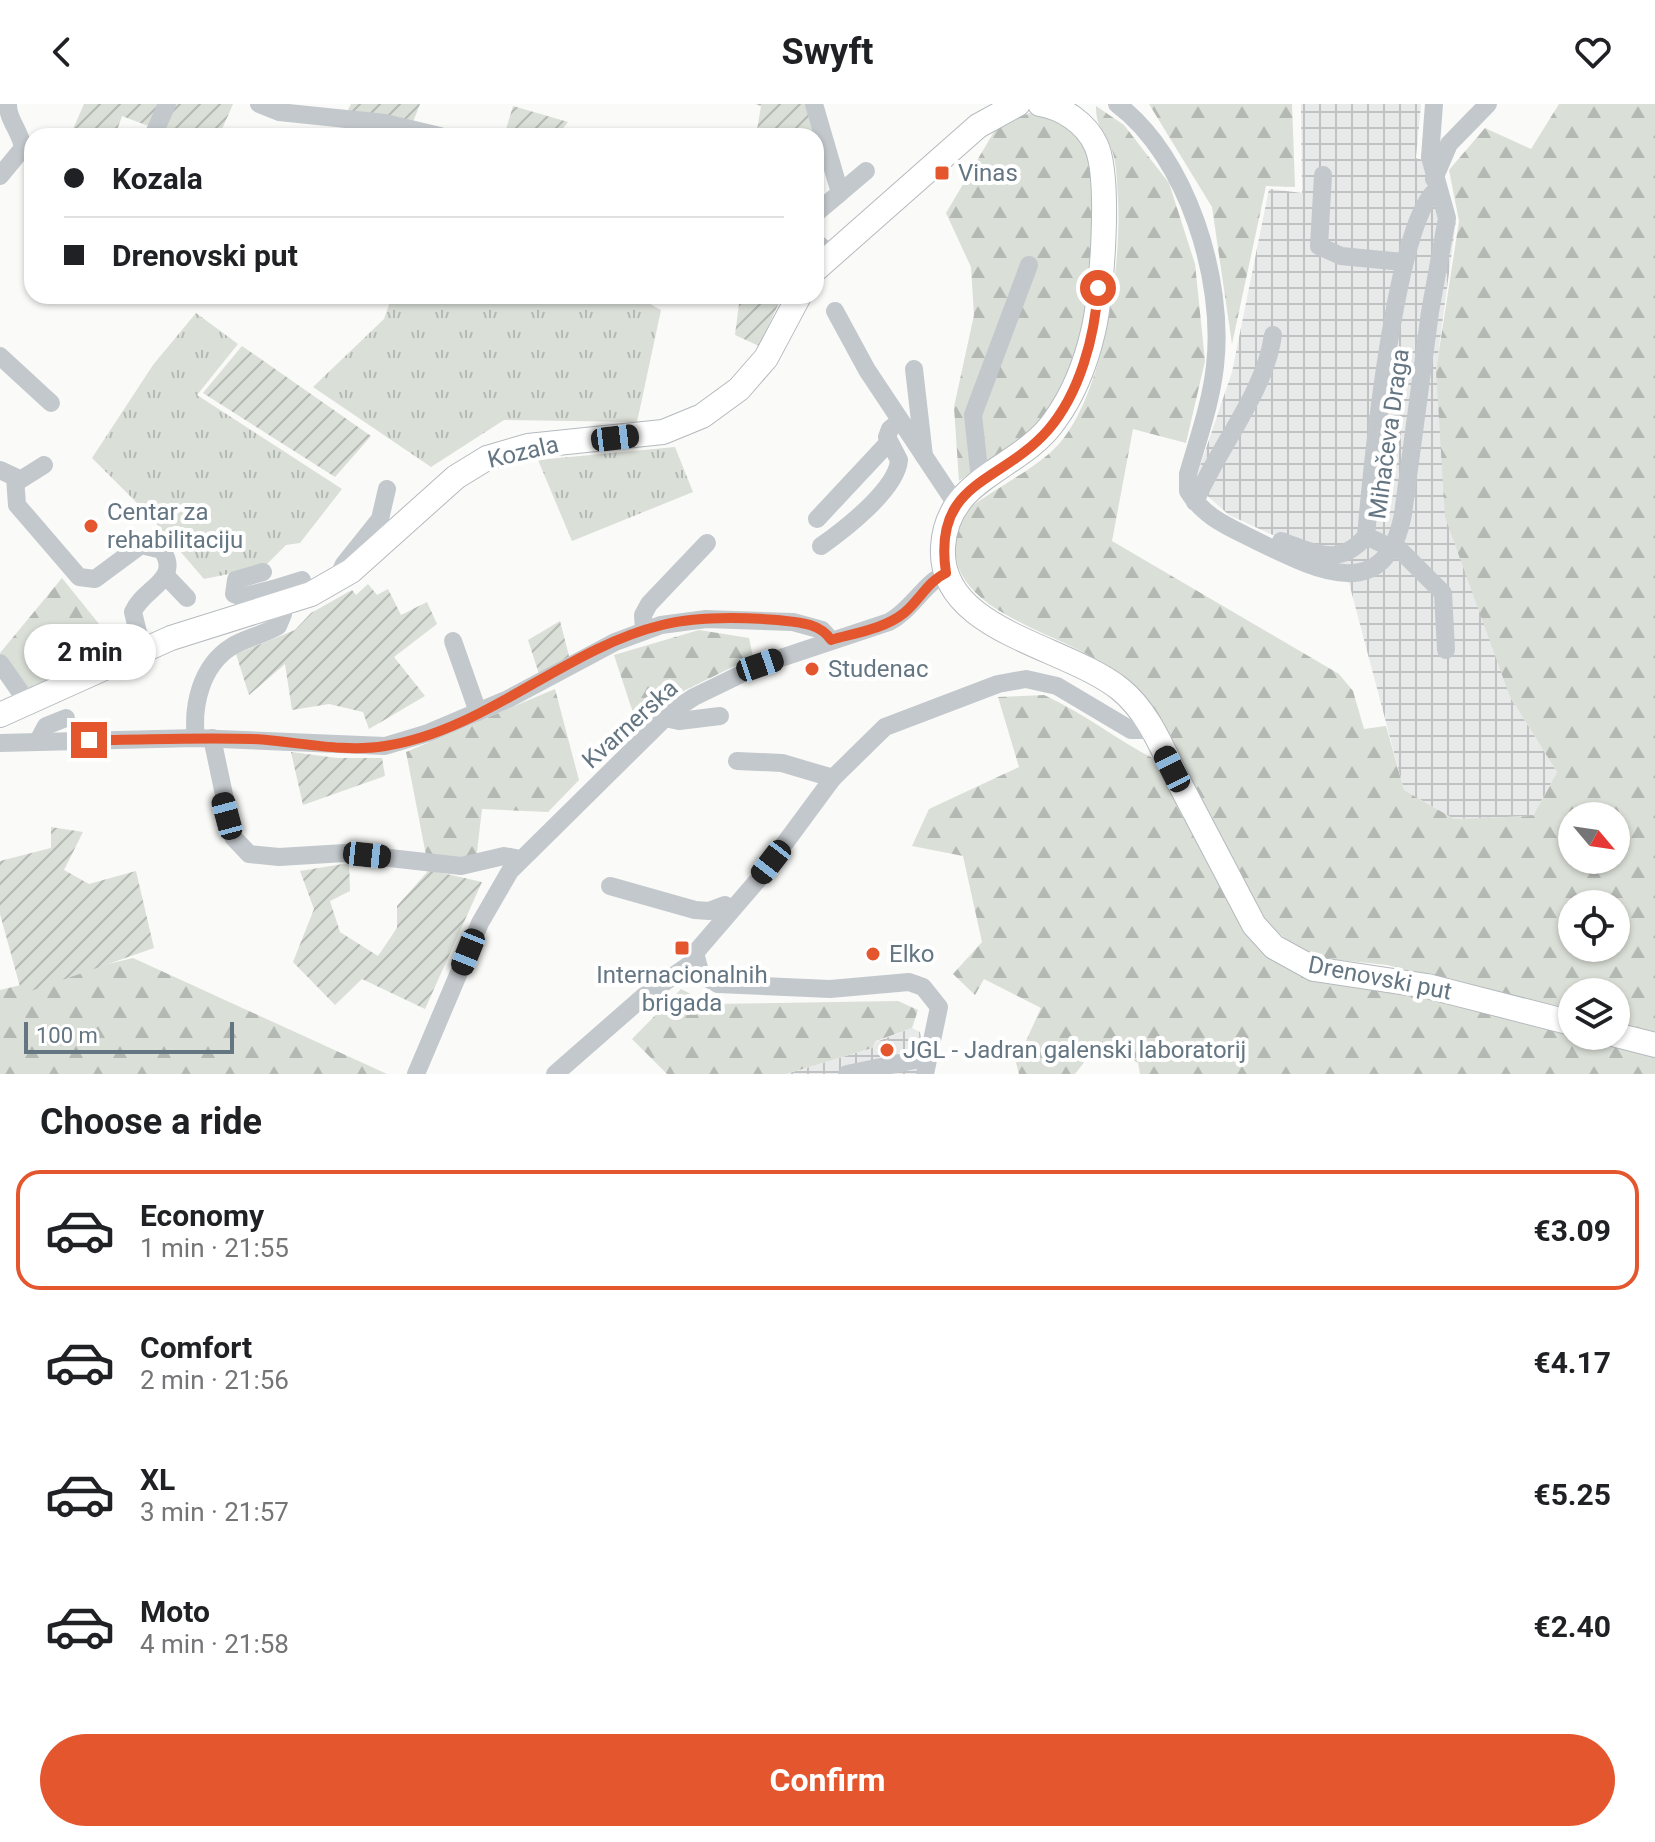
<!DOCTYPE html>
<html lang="en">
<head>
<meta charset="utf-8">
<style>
	body { margin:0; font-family:Roboto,sans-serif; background:#f6f6f6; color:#202124; height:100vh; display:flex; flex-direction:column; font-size:30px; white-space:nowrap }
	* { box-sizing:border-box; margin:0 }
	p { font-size:26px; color:#757577 }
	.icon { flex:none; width:44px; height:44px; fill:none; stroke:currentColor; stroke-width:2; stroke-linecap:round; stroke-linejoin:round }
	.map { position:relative; height:970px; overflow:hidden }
	.drawer { display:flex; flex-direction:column; background:#fff; flex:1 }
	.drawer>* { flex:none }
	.top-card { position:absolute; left:24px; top:24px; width:800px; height:176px; border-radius:24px; box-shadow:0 2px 6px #0004; display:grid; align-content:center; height:176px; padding:0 40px; background:#fff }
	.needle { width:52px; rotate:119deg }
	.fabs { position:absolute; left:1558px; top:698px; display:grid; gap:16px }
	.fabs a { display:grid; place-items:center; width:72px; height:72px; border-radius:50%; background:#fff; box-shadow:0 2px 6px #0004; font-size:40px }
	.scale { position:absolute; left:24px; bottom:20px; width:210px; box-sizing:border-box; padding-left:8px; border:4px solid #657683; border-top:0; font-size:22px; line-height:28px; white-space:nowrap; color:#657683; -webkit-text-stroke:6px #fff; paint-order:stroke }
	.end { position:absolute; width:36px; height:36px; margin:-18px; border:10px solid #e4572e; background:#fff; box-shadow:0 0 0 4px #fff }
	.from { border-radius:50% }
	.bubble { position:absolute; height:56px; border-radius:28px; background:#fff; box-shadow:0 2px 6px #0004; font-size:26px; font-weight:700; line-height:56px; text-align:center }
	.car { position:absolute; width:24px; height:48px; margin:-24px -12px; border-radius:10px; box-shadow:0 0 6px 2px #0007; background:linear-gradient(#222 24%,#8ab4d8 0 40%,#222 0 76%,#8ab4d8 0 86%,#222 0) }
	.top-card b { display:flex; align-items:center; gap:28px; height:76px; font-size:30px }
	.top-card b+b { border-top:2px solid #e0e0e0 }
	.top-card i { width:20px; height:20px; background:#202124 }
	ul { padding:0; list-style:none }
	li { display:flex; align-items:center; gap:24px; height:120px; margin:0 16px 12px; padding:0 24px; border:4px solid transparent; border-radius:24px }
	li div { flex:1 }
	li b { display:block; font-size:30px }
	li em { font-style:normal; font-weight:700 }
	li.on { border-color:#e4572e }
	li>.icon { width:72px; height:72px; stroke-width:1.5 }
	h2 { padding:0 40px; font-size:36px; line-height:96px }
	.action { display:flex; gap:16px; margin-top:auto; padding:16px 40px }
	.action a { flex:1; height:92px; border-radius:48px; background:#e4572e; color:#fff; font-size:32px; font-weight:700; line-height:92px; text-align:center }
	header { display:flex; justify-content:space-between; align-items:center; height:104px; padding:0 40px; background:#fff; font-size:36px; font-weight:700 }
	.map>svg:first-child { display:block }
	.industrial { fill:url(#industrial-grid) }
	.grass { fill:url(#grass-tufts) }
	.forest { fill:url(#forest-firs); fill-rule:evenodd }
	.garden { fill:url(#garden-furrows) }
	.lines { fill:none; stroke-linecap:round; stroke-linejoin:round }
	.major-casing { stroke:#b5babe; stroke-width:26 }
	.minor { stroke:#c3c8cc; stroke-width:18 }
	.major { stroke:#fff; stroke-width:24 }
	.route { stroke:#e4572e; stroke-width:10 }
	.poi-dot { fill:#e4572e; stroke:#fff; stroke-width:3 }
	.labels { text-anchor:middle; stroke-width:8; stroke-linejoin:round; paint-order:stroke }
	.poi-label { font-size:24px; fill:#657683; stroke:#fff; text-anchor:start }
	.street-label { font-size:24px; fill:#657683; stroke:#fff }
</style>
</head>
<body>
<header><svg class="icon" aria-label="back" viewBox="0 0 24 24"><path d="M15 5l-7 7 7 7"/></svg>Swyft<svg class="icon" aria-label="heart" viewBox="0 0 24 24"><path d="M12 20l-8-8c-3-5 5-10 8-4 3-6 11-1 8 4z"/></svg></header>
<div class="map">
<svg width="1655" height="970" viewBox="0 0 1655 970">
	<defs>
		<pattern id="industrial-grid" width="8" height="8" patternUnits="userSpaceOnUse" patternTransform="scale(2)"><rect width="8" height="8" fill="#e8e9e9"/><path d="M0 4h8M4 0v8" fill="none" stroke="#c0c1c2"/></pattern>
		<pattern id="grass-tufts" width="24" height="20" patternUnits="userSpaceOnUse" patternTransform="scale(2)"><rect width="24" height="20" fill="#dadfd7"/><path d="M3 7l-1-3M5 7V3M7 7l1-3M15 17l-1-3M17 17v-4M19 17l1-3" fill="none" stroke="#b4b9b4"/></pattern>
		<pattern id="forest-firs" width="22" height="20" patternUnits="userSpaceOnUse" patternTransform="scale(2)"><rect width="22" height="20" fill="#dadfd7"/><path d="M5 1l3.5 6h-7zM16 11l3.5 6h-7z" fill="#b4b9b4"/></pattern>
		<pattern id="garden-furrows" width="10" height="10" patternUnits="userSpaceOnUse" patternTransform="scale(2)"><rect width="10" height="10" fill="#dadfd7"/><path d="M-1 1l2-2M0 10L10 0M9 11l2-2" fill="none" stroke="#b4b9b4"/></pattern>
	</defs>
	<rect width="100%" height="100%" fill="#fafaf8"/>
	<g class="industrial">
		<path d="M 1301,0 L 1421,0 L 1416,54 L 1438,60 L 1456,117 L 1436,266 L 1510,593 L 1557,668 L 1533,712 L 1454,715 L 1404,686 L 1345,464 L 1229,411 L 1194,380 L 1232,268 L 1269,85 L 1302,89 Z"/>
		<path d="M 912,924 L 920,928 L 921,934 L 908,949 L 917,960 L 917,970 L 786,970 L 872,944 L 876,938 Z"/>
	</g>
	<g class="grass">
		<path d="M 392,192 L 636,192 L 661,206 L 637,318 L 504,316 L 431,363 L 313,283 L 384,215 Z"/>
		<path d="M 196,209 L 238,240 L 197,291 L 342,385 L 300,439 L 286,441 L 264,463 L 204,475 L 148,410 L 92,354 L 153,261 Z"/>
		<path d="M 675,343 L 693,388 L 572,437 L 538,356 Z"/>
	</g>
	<g class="forest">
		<path d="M 1149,0 L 1292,0 L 1295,83 L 1266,82 L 1232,240 L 1212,103 Z"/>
		<path d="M 1559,0 L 1655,0 L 1655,929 L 1616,919 L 1616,888 L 1572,888 L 1572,908 L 1387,861 L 1320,854 L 1295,843 L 1266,818 L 1251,794 L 1158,614 C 1140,592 1119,571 1095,555 C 1053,527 941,503 957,432 C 960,421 961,413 969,404 C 995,385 1025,370 1050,349 C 1103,304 1122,161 1118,95 C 1117,80 1117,60 1112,46 C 1105,27 1096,25 1096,2 L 1124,21 L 1169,79 L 1195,160 L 1205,257 L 1186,339 L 1133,325 L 1112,437 L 1339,570 L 1353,587 L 1364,625 L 1386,622 L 1404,686 L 1454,715 L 1533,712 L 1557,668 L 1510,593 L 1445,413 L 1436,266 L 1459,117 L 1449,66 L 1485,24 L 1531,45 ZM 1572,712 L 1616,712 L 1616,756 L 1572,756 ZM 1572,800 L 1616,800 L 1616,844 L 1572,844 Z"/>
		<path d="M 1030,9 C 1050,15 1075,24 1085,45 C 1109,93 1085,250 1057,296 C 1035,333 993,354 959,377 L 954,303 L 974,211 L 971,163 L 946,109 L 998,21 Z"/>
		<path d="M 62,474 L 120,546 L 29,588 L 0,549 Z"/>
		<path d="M 699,526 L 749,534 L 753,553 L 661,598 L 637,621 L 614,551 Z"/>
		<path d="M 555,585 L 579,676 L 548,708 L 482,705 L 476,756 L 426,751 L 406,648 Z"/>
		<path d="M 1044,591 C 1084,609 1117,636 1156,656 L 1264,847 L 1312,877 L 1385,885 L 1441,896 L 1655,952 L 1655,970 L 1140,970 L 1138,959 L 1100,938 L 1075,970 L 1019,970 L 1016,959 L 1041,904 L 984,875 L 975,891 L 953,870 L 982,838 L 963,752 L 912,742 L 929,705 L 1019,663 L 998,593 Z"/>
		<path d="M 133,854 L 387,970 L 0,970 L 0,886 Z"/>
		<path d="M 681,885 L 711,900 L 898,897 L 918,906 L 912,924 L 876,937 L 872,944 L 786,970 L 667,970 L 632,935 Z"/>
	</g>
	<g class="garden">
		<path d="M 84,0 L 161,0 L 151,23 L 122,12 L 115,32 L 70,32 Z"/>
		<path d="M 173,0 L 233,0 L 219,32 L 159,32 Z"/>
		<path d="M 351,0 L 420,0 L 413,18 L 346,10 Z"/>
		<path d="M 755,0 L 808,0 L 816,32 L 756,32 L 761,2 Z"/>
		<path d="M 513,2 L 568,18 L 557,32 L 504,32 Z"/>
		<path d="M 740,192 L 782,192 L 759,242 L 735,231 Z"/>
		<path d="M 242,242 L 371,332 L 335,373 L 203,289 Z"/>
		<path d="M 368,480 L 377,491 L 388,485 L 401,511 L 427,498 L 437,520 L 394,553 L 425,592 L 369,625 L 363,608 L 329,600 L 292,606 L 285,560 L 249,591 L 236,550 L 295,526 L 311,509 L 352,486 L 356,491 Z"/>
		<path d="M 560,517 L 570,556 L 540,573 L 528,536 Z"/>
		<path d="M 291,648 L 337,654 L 382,654 L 385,672 L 303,701 Z"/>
		<path d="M 51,723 L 83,728 L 64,766 L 89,780 L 136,767 L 154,844 L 22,890 L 0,810 L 0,757 L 51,744 Z"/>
		<path d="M 349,759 L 350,787 L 330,797 L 340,828 L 378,852 L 397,824 L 397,802 L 429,766 L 482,778 L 425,905 L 362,875 L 335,901 L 293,858 L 314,805 L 300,767 Z"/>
	</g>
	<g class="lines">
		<defs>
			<g id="major">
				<path d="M 1040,0 C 1063,4 1086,19 1096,41 C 1111,74 1102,192 1093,228 C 1086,258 1073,291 1055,316 C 1021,366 947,372 943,443 C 938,527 1065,541 1120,585 C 1150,609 1164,649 1181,682 C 1205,728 1230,775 1254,821 L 1274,843 L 1314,865 L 1427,882 L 1572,919"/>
				<path d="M 816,165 L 978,22 L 1018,0"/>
				<path d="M 0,611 L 171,534 L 311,490 L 351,467 L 456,373 L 487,354 L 528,342 L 663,328 L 702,312 L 739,285 L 766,254 L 799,192"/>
				<path d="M 1616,931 L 1655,941"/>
			</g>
		</defs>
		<use href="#major" class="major-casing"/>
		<g class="minor">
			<path d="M 259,0 L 279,8 L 385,19 L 440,32"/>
			<path d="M 814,0 L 840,89 L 816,109"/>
			<path d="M 1117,0 C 1188,53 1225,177 1215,262 C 1211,299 1198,335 1188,370 L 1188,387 C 1205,415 1232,424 1261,439 C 1320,468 1386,500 1403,410 L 1430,208 L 1447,114 L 1430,53 L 1434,0"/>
			<path d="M 153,32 L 167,0"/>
			<path d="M 1323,71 L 1319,142 L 1341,152 L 1403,158"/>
			<path d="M 0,72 L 23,44 C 21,28 7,15 8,0"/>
			<path d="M 1434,75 L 1449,40 L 1488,0"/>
			<path d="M 840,89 L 866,67"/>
			<path d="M 816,138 L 830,150"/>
			<path d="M 835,207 L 867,266 L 956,400"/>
			<path d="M 0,252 L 51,299"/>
			<path d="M 914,265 L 924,352"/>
			<path d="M 0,366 L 15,373 L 17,401 L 79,473 L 95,475 L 141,441 L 162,446 C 182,476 143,484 133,508 L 142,545"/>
			<path d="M 980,375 L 973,311 L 1029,161"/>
			<path d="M 17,378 L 44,361"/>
			<path d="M 1195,398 C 1218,343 1265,289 1273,231"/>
			<path d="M 817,415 L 889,338"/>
			<path d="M 1366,432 C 1371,375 1395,109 1438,85"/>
			<path d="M 1281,437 C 1315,449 1339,464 1366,432 L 1394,445"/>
			<path d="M 1395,441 L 1443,489 L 1446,546"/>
			<path d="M 821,442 C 844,426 897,385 899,356 L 887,333 L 890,325 L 900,317"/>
			<path d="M 263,468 L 236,476 L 234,490 L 242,493 L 273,485"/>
			<path d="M 339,471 L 344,460 L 380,415 L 387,385"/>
			<path d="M 166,472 L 187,494"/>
			<path d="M 644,527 L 643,511 L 649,500 L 707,439"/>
			<path d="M 453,537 L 478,608"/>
			<path d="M 0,559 L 28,599"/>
			<path d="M 665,614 L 679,617 L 720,612"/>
			<path d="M 196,634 C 192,602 201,562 231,543 C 245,534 263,531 278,522 L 283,510 L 273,485 L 302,476"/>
			<path d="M 212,634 L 233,733 L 249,750 L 279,753 L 345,749 L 461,762 L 504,752 L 521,755"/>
			<path d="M 38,637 L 46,622 L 66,614"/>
			<path d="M 0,639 L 196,634 L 385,642 L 428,629 L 508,595 L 615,538 L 661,521 L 706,515 L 793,518 L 822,526 L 831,536"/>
			<path d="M 737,657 L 782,659 L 833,674"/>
			<path d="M 610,782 L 695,806 L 709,807 L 725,801 L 731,806"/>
			<path d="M 416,970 L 480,819 L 510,767 L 671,608 L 694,593 L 760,561 L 889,518 C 912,506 923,480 946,469"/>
			<path d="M 555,970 L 643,893 L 695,857"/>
			<path d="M 847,970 L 929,953"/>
			<path d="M 925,970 L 939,903 L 923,883 L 909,878 L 830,885 L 718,880 L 701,871 L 695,849 L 757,777 L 833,674 L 885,623 L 998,580 L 1026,575 L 1057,582 L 1131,626 L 1152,626"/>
		</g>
		<use href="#major" class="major"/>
	</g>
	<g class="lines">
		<path class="route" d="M 89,636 C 143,636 198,633 252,635 C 295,637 342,649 385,642 C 485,627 566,544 662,521 C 698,512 739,513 777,516 C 795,518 820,518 831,536 C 855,529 884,525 904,509 C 919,497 928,477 946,469 C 932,376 1001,380 1048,326 C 1080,289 1095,232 1098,184"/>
	</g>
	<g class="poi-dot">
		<rect x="934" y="61" width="16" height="16" rx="4"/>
		<circle cx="91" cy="422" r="8"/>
		<circle cx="812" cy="565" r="8"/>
		<rect x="674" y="836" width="16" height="16" rx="4"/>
		<circle cx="873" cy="850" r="8"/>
		<circle cx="887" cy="946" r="8"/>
	</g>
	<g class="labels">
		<g class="poi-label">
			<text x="958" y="77">Vinas</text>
			<text x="107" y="416">Centar za<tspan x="107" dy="28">rehabilitaciju</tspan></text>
			<text x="828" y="573">Studenac</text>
			<text x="889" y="858">Elko</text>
			<text x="682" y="879" text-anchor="middle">Internacionalnih<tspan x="682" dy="28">brigada</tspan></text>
			<text x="903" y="954">JGL - Jadran galenski laboratorij</text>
		</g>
		<g class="street-label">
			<text transform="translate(1389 330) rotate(-82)" y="8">Mihačeva Draga</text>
			<text transform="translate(523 348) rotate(-13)" y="8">Kozala</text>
			<text transform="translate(630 620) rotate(-42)" y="8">Kvarnerska</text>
			<text transform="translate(1380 874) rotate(11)" y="8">Drenovski put</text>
		</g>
	</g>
</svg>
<div class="fabs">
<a><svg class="needle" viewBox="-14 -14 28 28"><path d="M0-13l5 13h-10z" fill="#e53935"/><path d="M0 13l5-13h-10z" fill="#757577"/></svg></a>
<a><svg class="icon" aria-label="locate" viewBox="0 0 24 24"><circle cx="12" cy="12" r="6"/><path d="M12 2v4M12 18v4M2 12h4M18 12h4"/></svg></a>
<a><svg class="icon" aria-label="layers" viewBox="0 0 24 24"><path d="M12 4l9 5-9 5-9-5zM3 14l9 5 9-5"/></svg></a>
</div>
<div class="scale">100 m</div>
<i class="end from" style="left:1098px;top:184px"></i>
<i class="end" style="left:89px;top:636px"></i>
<div class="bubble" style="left:24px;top:520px;width:132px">2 min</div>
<i class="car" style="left:615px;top:334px;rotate:83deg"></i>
<i class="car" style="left:760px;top:561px;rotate:71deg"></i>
<i class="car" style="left:1172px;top:665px;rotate:333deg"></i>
<i class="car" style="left:227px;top:712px;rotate:345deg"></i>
<i class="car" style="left:367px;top:751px;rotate:96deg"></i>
<i class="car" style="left:771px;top:758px;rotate:218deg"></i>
<i class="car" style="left:468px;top:848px;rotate:202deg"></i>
<div class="top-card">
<b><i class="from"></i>Kozala</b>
<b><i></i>Drenovski put</b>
</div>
</div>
<section class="drawer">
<h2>Choose a ride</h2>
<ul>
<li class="on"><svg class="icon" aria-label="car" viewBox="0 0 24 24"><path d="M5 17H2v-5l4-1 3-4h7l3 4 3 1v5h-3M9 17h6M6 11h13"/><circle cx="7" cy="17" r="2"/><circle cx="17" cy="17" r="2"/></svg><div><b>Economy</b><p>1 min · 21:55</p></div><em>€3.09</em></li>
<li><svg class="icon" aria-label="car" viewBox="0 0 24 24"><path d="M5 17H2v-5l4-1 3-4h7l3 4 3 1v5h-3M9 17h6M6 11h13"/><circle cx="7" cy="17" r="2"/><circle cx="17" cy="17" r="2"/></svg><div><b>Comfort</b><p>2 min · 21:56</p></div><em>€4.17</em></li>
<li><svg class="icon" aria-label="car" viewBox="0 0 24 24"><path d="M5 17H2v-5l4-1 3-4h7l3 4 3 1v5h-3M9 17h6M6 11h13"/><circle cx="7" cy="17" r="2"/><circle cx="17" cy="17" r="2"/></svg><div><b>XL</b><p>3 min · 21:57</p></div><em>€5.25</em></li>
<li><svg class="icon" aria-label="car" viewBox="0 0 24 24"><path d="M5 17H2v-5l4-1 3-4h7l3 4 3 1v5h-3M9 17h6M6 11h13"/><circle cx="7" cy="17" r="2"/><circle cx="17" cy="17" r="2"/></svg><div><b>Moto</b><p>4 min · 21:58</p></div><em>€2.40</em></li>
</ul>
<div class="action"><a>Confirm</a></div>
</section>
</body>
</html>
